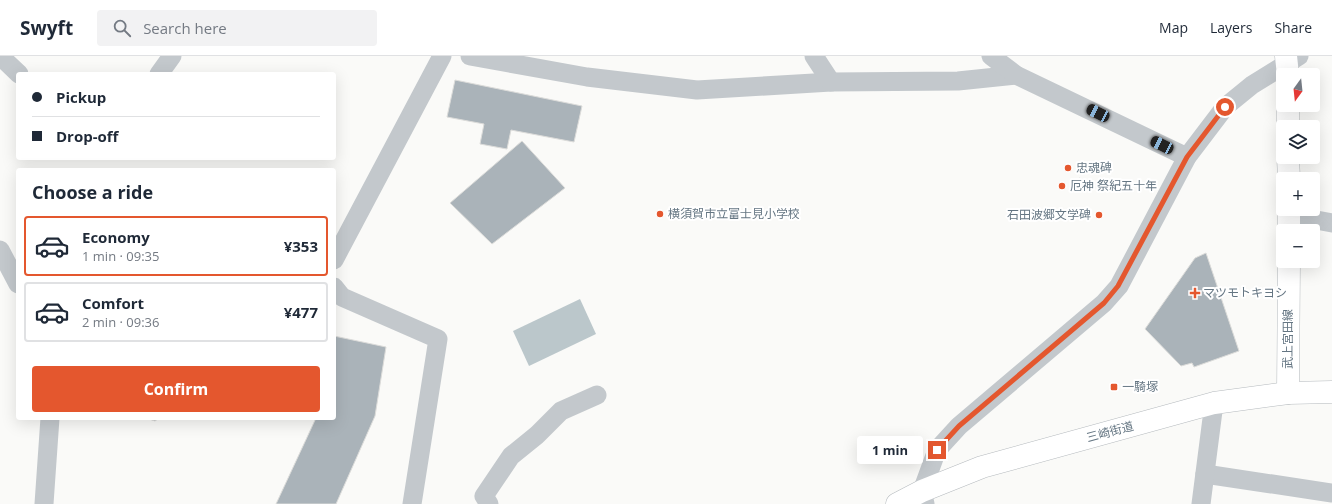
<!DOCTYPE html>
<html lang="en">
<head>
<meta charset="utf-8">
<style>
	body { margin:0; font-family:"Open Sans","Noto Sans JP",sans-serif; background:#f2f2f3; color:#1f2937; height:100vh; display:flex; flex-direction:column; font-size:15px; white-space:nowrap }
	* { box-sizing:border-box; margin:0 }
	p { font-size:13px; color:#747a83 }
	.icon { flex:none; width:22px; height:22px; fill:none; stroke:currentColor; stroke-width:2; stroke-linecap:round; stroke-linejoin:round }
	.map { position:relative; flex:1; overflow:hidden }
	.sheet { position:absolute; left:16px; top:112px; width:320px; height:252px; display:flex; flex-direction:column; background:#fff; border-radius:4px; box-shadow:0 4px 16px #0002 }
	.sheet>* { flex:none }
	.top-card { position:absolute; left:16px; top:16px; width:320px; height:88px; border-radius:4px; box-shadow:0 4px 16px #0002; display:grid; align-content:center; height:88px; padding:0 16px; background:#fff }
	.needle { width:26px; rotate:195deg }
	.controls { position:absolute; left:1276px; top:12px; display:grid; gap:8px }
	.controls a { display:grid; place-items:center; width:44px; height:44px; border-radius:4px; background:#fff; box-shadow:0 4px 16px #0002; font-size:20px }
	.end { position:absolute; width:18px; height:18px; margin:-9px; border:5px solid #e4572e; background:#fff; box-shadow:0 0 0 2px #fff }
	.from { border-radius:50% }
	.bubble { position:absolute; height:28px; border-radius:4px; background:#fff; box-shadow:0 4px 16px #0002; font-size:13px; font-weight:700; line-height:28px; text-align:center }
	.car { position:absolute; width:12px; height:24px; margin:-12px -6px; border-radius:5px; box-shadow:0 0 3px 1px #0007; background:linear-gradient(#222 24%,#8ab4d8 0 40%,#222 0 76%,#8ab4d8 0 86%,#222 0) }
	.top-card b { display:flex; align-items:center; gap:14px; height:38px; font-size:15px }
	.top-card b+b { border-top:1px solid #e0e1e3 }
	.top-card i { width:10px; height:10px; background:#1f2937 }
	ul { padding:0; list-style:none }
	li { display:flex; align-items:center; gap:12px; height:60px; margin:0 8px 6px; padding:0 8px; border:2px solid #e0e1e3; border-radius:4px }
	li div { flex:1 }
	li b { display:block; font-size:15px }
	li em { font-style:normal; font-weight:700 }
	li.selected { border-color:#e4572e }
	li>.icon { width:36px; height:36px; stroke-width:1.5 }
	h2 { padding:0 16px; font-size:18px; line-height:48px }
	.primary-button { display:flex; gap:8px; margin-top:auto; padding:8px 16px }
	.primary-button a { flex:1; height:46px; border-radius:4px; background:#e4572e; color:#fff; font-size:16px; font-weight:700; line-height:46px; text-align:center }
	header { display:flex; align-items:center; gap:24px; box-sizing:border-box; height:56px; padding:0 20px; background:#fff; border-bottom:1px solid #e0e1e3 }
	header strong { font-size:19px }
	nav { display:flex; gap:22px; margin-inline-start:auto; font-size:14px }
	.search { width:280px; height:36px; background:#f2f2f3; display:flex; align-items:center; gap:10px; box-sizing:border-box; padding:0 14px; border-radius:4px; color:#747a83; font-size:15px }
	.map>svg:first-child { display:block }
	.water { fill:#bbc7cb }
	.building { fill:#aab3b9; stroke:#dcdcda }
	.lines { fill:none; stroke-linecap:round; stroke-linejoin:round }
	.major-casing { stroke:#b5babe; stroke-width:23 }
	.minor { stroke:#c3c8cc; stroke-width:19 }
	.major { stroke:#fff; stroke-width:22 }
	.route { stroke:#e4572e; stroke-width:5 }
	.poi-dot { fill:#e4572e; stroke:#fff; stroke-width:1.5 }
	.labels { text-anchor:middle; stroke-width:4; stroke-linejoin:round; paint-order:stroke }
	.poi-label { font-size:12px; fill:#657683; stroke:#fff; text-anchor:start }
	.street-label { font-size:12px; fill:#657683; stroke:#fff }
</style>
</head>
<body>
<header>
<strong>Swyft</strong>
<div class="search"><svg class="icon" aria-label="search" viewBox="0 0 24 24"><circle cx="10" cy="10" r="6"/><path d="M15 15l6 6"/></svg>Search here</div>
<nav><a>Map</a><a>Layers</a><a>Share</a></nav>
</header>
<div class="map">
<svg width="1332" height="448" viewBox="0 0 1332 448">
	<rect width="100%" height="100%" fill="#fafaf8"/>
	<path class="water" d="M 580,243 L 596,278 L 529,310 L 513,275 Z"/>
	<g class="building">
		<path d="M 455,24 L 582,50 L 574,86 L 511,74 L 507,93 L 480,88 L 484,68 L 447,61 Z"/>
		<path d="M 522,85 L 565,132 L 492,188 L 450,147 Z"/>
		<path d="M 1079,122 L 1087,125 L 1084,133 L 1076,131 Z"/>
		<path d="M 1206,197 L 1239,295 L 1194,311 L 1192,307 L 1181,310 L 1145,273 L 1195,202 Z"/>
		<path d="M 334,280 L 386,291 L 375,360 L 336,448 L 276,448 L 316,362 L 334,362 Z"/>
		<path d="M 146,362 L 159,362 L 155,365 Z"/>
	</g>
	<g class="lines">
		<defs>
			<g id="major">
				<path d="M 1286,0 L 1288,19"/>
				<path d="M 1288,49 L 1288,71"/>
				<path d="M 1288,101 L 1289,123"/>
				<path d="M 1289,175 L 1289,153"/>
				<path d="M 1288,337 L 1289,205"/>
				<path d="M 897,448 L 922,435 L 982,411 L 1214,347 L 1288,337 L 1332,336"/>
			</g>
		</defs>
		<use href="#major" class="major-casing"/>
		<g class="minor">
			<path d="M 0,0 L 19,18"/>
			<path d="M 470,0 L 587,21 L 697,34 L 831,26 L 958,25 L 1016,19"/>
			<path d="M 814,0 L 831,26"/>
			<path d="M 991,0 L 1016,19 L 1187,101"/>
			<path d="M 159,18 L 172,0"/>
			<path d="M 1289,159 L 1332,167"/>
			<path d="M 0,194 L 18,228"/>
			<path d="M 334,204 L 442,0"/>
			<path d="M 334,231 L 342,241 L 438,283 L 412,448"/>
			<path d="M 1205,418 L 1332,437"/>
			<path d="M 44,448 L 50,362"/>
			<path d="M 489,448 L 484,440 L 511,400 L 537,379 L 561,355 L 597,339"/>
			<path d="M 925,448 L 922,435 L 937,394 L 959,370 L 1104,247 L 1119,230 L 1187,101 L 1225,51 L 1252,29 L 1299,0"/>
			<path d="M 1201,448 L 1214,347"/>
		</g>
		<use href="#major" class="major"/>
	</g>
	<g class="lines">
		<path class="route" d="M 937,394 L 959,370 L 1104,247 L 1118,230 L 1187,101 L 1225,51"/>
	</g>
	<g class="poi-dot">
		<circle cx="1068" cy="112" r="4"/>
		<circle cx="1062" cy="130" r="4"/>
		<circle cx="660" cy="158" r="4"/>
		<circle cx="1099" cy="159" r="4"/>
		<path d="M1193 231h4v4h4v4h-4v4h-4v-4h-4v-4h4z"/>
		<rect x="1110" y="327" width="8" height="8" rx="2"/>
	</g>
	<g class="labels">
		<g class="poi-label">
			<text x="1076" y="116">忠魂碑</text>
			<text x="1070" y="134">厄神 祭紀五十年</text>
			<text x="668" y="162">横須賀市立富士見小学校</text>
			<text x="1091" y="163" text-anchor="end">石田波郷文学碑</text>
			<text x="1203" y="241">マツモトキヨシ</text>
			<text x="1122" y="335">一騎塚</text>
		</g>
		<g class="street-label">
			<text transform="translate(1288 283) rotate(-90)" y="4">武上宮田線</text>
			<text transform="translate(1110 376) rotate(-15)" y="4">三崎街道</text>
		</g>
	</g>
</svg>
<div class="controls">
<a><svg class="needle" viewBox="-14 -14 28 28"><path d="M0-13l5 13h-10z" fill="#e53935"/><path d="M0 13l5-13h-10z" fill="#747a83"/></svg></a>
<a><svg class="icon" aria-label="layers" viewBox="0 0 24 24"><path d="M12 4l9 5-9 5-9-5zM3 14l9 5 9-5"/></svg></a>
<a>+</a>
<a>−</a>
</div>
<i class="end from" style="left:1225px;top:51px"></i>
<i class="end" style="left:937px;top:394px"></i>
<div class="bubble" style="left:857px;top:380px;width:66px">1 min</div>
<i class="car" style="left:1098px;top:57px;rotate:296deg"></i>
<i class="car" style="left:1162px;top:89px;rotate:296deg"></i>
<div class="top-card">
<b><i class="from"></i>Pickup</b>
<b><i></i>Drop-off</b>
</div>
<section class="sheet">
<h2>Choose a ride</h2>
<ul>
<li class="selected"><svg class="icon" aria-label="car" viewBox="0 0 24 24"><path d="M5 17H2v-5l4-1 3-4h7l3 4 3 1v5h-3M9 17h6M6 11h13"/><circle cx="7" cy="17" r="2"/><circle cx="17" cy="17" r="2"/></svg><div><b>Economy</b><p>1 min · 09:35</p></div><em>¥353</em></li>
<li><svg class="icon" aria-label="car" viewBox="0 0 24 24"><path d="M5 17H2v-5l4-1 3-4h7l3 4 3 1v5h-3M9 17h6M6 11h13"/><circle cx="7" cy="17" r="2"/><circle cx="17" cy="17" r="2"/></svg><div><b>Comfort</b><p>2 min · 09:36</p></div><em>¥477</em></li>
</ul>
<div class="primary-button"><a>Confirm</a></div>
</section>
</div>
</body>
</html>
